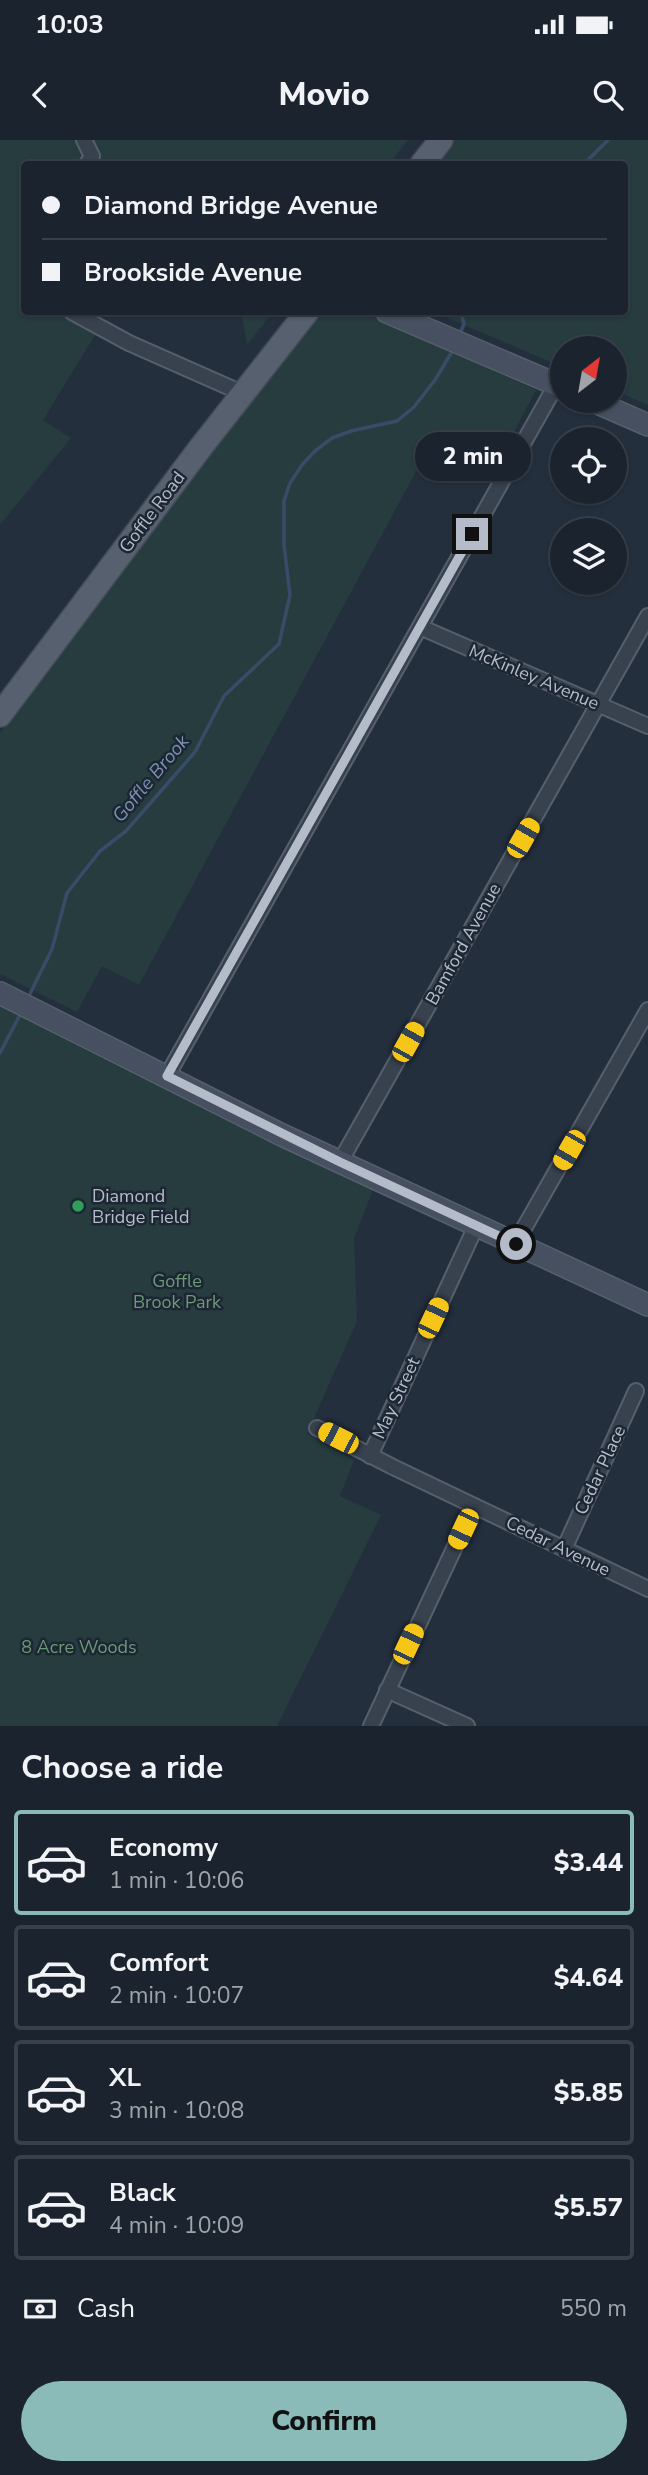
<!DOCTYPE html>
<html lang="en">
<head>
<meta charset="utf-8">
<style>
	body { margin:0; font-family:"Nunito Sans",sans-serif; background:#242b36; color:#f1f3f6; height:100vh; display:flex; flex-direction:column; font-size:26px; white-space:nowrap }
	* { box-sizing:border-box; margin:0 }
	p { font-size:23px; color:#a0a4aa }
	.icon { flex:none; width:38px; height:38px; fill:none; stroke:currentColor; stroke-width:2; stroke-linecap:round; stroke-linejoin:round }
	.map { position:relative; height:1586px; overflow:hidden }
	.drawer { display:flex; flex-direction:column; background:#1b232e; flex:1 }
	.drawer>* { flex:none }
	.hud { position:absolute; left:21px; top:21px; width:607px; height:154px; border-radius:7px; box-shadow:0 2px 5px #0004,0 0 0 2px #39404a; display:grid; align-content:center; height:154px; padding:0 21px; background:#1b232e }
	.needle { width:46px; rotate:31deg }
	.fabs { position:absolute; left:550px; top:196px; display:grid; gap:14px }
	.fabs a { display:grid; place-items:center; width:77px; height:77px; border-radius:50%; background:#1b232e; box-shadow:0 2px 5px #0004,0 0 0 2px #39404a; font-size:35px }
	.end { position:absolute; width:32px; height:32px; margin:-16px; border:9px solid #b4bcc9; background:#111; box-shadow:0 0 0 4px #111 }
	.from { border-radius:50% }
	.bubble { position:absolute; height:49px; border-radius:24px; background:#1b232e; box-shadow:0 2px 5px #0004,0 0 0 2px #39404a; font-size:23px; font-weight:800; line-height:49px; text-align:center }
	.car { position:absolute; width:21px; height:42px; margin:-21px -10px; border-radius:9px; box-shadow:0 0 5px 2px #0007; background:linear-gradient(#f5c518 24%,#345 0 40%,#f5c518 0 76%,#345 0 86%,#f5c518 0) }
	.hud b { display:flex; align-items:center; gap:24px; height:66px; font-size:26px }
	.hud b+b { border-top:2px solid #39404a }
	.hud i { width:18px; height:18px; background:#f1f3f6 }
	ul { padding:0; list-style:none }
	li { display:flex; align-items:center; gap:21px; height:105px; margin:0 14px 10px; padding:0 7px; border:4px solid #39404a; border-radius:7px }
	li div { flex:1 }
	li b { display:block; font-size:26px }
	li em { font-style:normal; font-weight:800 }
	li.current { border-color:#8bbbb9 }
	li>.icon { width:63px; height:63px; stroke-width:1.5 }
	h2 { padding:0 21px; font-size:32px; line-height:84px }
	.pay { display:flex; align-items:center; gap:18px; height:77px; padding:0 21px; font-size:26px }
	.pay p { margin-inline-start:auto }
	.primary-button { display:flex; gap:14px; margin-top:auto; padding:14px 21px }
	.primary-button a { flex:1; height:80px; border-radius:42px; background:#8bbbb9; color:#111; font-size:28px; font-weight:800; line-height:80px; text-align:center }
	.status { display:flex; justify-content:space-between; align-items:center; height:49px; padding:0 35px; background:#1b232e; direction:ltr }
	.status svg { height:19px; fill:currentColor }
	header { display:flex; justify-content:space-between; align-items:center; height:91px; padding:0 21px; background:#1b232e; font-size:32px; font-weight:800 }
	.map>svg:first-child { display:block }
	.green { fill:#263c3f }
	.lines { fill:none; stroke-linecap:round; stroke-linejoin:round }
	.stream { stroke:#394c67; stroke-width:3.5 }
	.street-casing { stroke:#565f6c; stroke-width:18 }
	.secondary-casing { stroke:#565f6c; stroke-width:24 }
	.primary-casing { stroke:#414a57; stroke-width:26 }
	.street { stroke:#38414e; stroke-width:14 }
	.secondary { stroke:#465061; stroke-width:21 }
	.primary { stroke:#56606e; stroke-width:23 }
	.route { stroke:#b4bcc9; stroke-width:9 }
	.leisure-dot { fill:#2e9e5b; stroke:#1d2633; stroke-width:2.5 }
	.labels { text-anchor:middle; stroke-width:5; stroke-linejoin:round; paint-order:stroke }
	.street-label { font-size:18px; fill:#b4bcc9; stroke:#1d2633 }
	.poi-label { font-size:18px; fill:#b4bcc9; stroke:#1d2633; text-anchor:start }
	.park-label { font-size:18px; fill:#6b9a76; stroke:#1d2633 }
	.water-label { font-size:19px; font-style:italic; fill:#7c92b1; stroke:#1d2633 }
</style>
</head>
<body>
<div class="status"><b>10:03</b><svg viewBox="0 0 49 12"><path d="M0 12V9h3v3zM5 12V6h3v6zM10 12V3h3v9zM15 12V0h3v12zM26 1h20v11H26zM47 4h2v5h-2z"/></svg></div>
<header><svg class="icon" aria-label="back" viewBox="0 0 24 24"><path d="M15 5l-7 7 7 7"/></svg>Movio<svg class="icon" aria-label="search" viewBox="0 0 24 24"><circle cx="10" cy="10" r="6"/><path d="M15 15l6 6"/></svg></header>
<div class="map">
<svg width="648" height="1586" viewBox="0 0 648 1586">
	<rect width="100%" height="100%" fill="#242f3e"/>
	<g class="green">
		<path d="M 0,0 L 408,0 L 389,24 L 24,24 L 24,172 L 81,172 L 100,187 L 43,280 L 71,298 L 0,385 Z"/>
		<path d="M 454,0 L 648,0 L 648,265 L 614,250 L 614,208 L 562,208 L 562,227 L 434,172 L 625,172 L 625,24 L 436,24 Z"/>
		<path d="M 241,172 L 273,172 L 247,205 Z"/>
		<path d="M 326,172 L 362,172 L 536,250 L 488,342 L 427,311 L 139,845 L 102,826 L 77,872 L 0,834 L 0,593 L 225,291 L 320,174 Z"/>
		<path d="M 0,865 L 373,1050 L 354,1099 L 357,1181 L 307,1294 L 354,1320 L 340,1356 L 381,1375 L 277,1586 L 0,1586 Z"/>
	</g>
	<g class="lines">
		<g class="stream">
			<path d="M 584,24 L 608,0"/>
			<path d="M 459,196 L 464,184 L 461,172"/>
			<path d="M 27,860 L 52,809 L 67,753 L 100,711 L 126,691 L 195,612 L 224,556 L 279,504 L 290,455 L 284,405 L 284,361 L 290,343 L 302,325 L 315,311 L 332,298 L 351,291 L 397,281 L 414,267 L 435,240 L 453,210"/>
			<path d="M 0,913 L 21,873"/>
		</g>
		<defs>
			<g id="street">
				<path d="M 84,0 L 92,16 L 87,24"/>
				<path d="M 72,172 L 129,203 L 242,253"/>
				<path d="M 420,487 L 648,586"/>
				<path d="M 167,936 L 556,245"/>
				<path d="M 340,1022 L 648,476"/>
				<path d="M 515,1104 L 648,870"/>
				<path d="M 317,1288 L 393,1327 L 648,1449"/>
				<path d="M 370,1316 L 476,1086"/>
				<path d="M 564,1409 L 636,1251"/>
				<path d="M 387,1550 L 467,1586"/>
				<path d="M 371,1586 L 474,1366"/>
			</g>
			<g id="secondary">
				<path d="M 387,172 L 562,247"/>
				<path d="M 593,261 L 648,285"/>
				<path d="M 0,853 L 282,995 L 648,1165"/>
			</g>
			<g id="primary">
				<path d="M 422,24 L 441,0"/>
				<path d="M 0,575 L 201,307 L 307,172"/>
			</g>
		</defs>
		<use href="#street" class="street-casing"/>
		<use href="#secondary" class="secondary-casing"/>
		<use href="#primary" class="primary-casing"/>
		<use href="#street" class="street"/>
		<use href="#secondary" class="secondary"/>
		<use href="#primary" class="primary"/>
	</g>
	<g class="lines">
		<path class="route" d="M 472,394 L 167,936 L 340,1022 L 516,1104"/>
	</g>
	<circle class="leisure-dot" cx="78" cy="1066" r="7"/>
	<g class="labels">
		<g class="street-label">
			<text transform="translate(152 372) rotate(-53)" y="6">Goffle Road</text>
			<text transform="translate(534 537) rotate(23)" y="6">McKinley Avenue</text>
			<text transform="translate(463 804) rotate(-61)" y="6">Bamford Avenue</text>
			<text transform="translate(396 1258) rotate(-65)" y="6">May Street</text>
			<text transform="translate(600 1330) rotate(-65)" y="6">Cedar Place</text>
			<text transform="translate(558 1406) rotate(26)" y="6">Cedar Avenue</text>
		</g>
		<g class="poi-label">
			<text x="92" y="1062">Diamond<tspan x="92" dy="21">Bridge Field</tspan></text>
		</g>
		<g class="park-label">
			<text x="177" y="1147">Goffle<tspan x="177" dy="21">Brook Park</tspan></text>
			<text x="79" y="1513">8 Acre Woods</text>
		</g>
		<g class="water-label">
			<text transform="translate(150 638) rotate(-50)" y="7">Goffle Brook</text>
		</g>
	</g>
</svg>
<div class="fabs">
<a><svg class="needle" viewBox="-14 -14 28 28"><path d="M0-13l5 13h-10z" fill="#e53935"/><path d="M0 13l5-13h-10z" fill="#a0a4aa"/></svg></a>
<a><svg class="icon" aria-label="locate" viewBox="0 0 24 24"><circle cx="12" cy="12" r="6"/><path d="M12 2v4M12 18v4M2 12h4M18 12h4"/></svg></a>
<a><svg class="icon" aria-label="layers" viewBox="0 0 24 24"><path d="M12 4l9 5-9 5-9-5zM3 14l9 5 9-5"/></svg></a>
</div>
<i class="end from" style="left:516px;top:1104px"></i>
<i class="end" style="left:472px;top:394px"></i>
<div class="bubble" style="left:415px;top:292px;width:116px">2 min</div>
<i class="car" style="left:523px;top:698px;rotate:30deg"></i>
<i class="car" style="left:408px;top:902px;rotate:29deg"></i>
<i class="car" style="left:569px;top:1010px;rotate:210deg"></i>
<i class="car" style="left:433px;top:1178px;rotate:25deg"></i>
<i class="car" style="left:338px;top:1298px;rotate:297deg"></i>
<i class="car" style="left:463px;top:1389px;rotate:205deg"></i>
<i class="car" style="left:408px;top:1504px;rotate:25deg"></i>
<div class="hud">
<b><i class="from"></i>Diamond Bridge Avenue</b>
<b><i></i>Brookside Avenue</b>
</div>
</div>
<section class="drawer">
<h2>Choose a ride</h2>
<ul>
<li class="current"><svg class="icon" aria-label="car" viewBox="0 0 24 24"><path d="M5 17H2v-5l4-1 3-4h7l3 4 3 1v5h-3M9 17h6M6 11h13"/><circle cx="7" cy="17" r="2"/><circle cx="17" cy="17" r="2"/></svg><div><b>Economy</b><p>1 min · 10:06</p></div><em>$3.44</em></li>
<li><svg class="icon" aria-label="car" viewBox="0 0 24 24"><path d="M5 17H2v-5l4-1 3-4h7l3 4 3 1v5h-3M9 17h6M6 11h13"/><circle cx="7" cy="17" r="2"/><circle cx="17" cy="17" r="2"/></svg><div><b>Comfort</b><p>2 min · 10:07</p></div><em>$4.64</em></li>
<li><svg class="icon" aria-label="car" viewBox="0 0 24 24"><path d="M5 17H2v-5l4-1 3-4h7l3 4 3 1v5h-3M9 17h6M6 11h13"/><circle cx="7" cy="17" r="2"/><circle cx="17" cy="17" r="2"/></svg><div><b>XL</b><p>3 min · 10:08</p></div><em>$5.85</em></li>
<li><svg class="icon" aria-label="car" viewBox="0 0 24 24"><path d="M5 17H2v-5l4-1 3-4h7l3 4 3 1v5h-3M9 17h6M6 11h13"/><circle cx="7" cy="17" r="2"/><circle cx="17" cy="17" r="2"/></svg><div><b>Black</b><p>4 min · 10:09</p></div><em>$5.57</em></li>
</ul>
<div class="pay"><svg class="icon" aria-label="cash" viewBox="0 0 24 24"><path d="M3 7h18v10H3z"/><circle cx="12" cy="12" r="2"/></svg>Cash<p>550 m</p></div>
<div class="primary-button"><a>Confirm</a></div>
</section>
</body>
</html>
